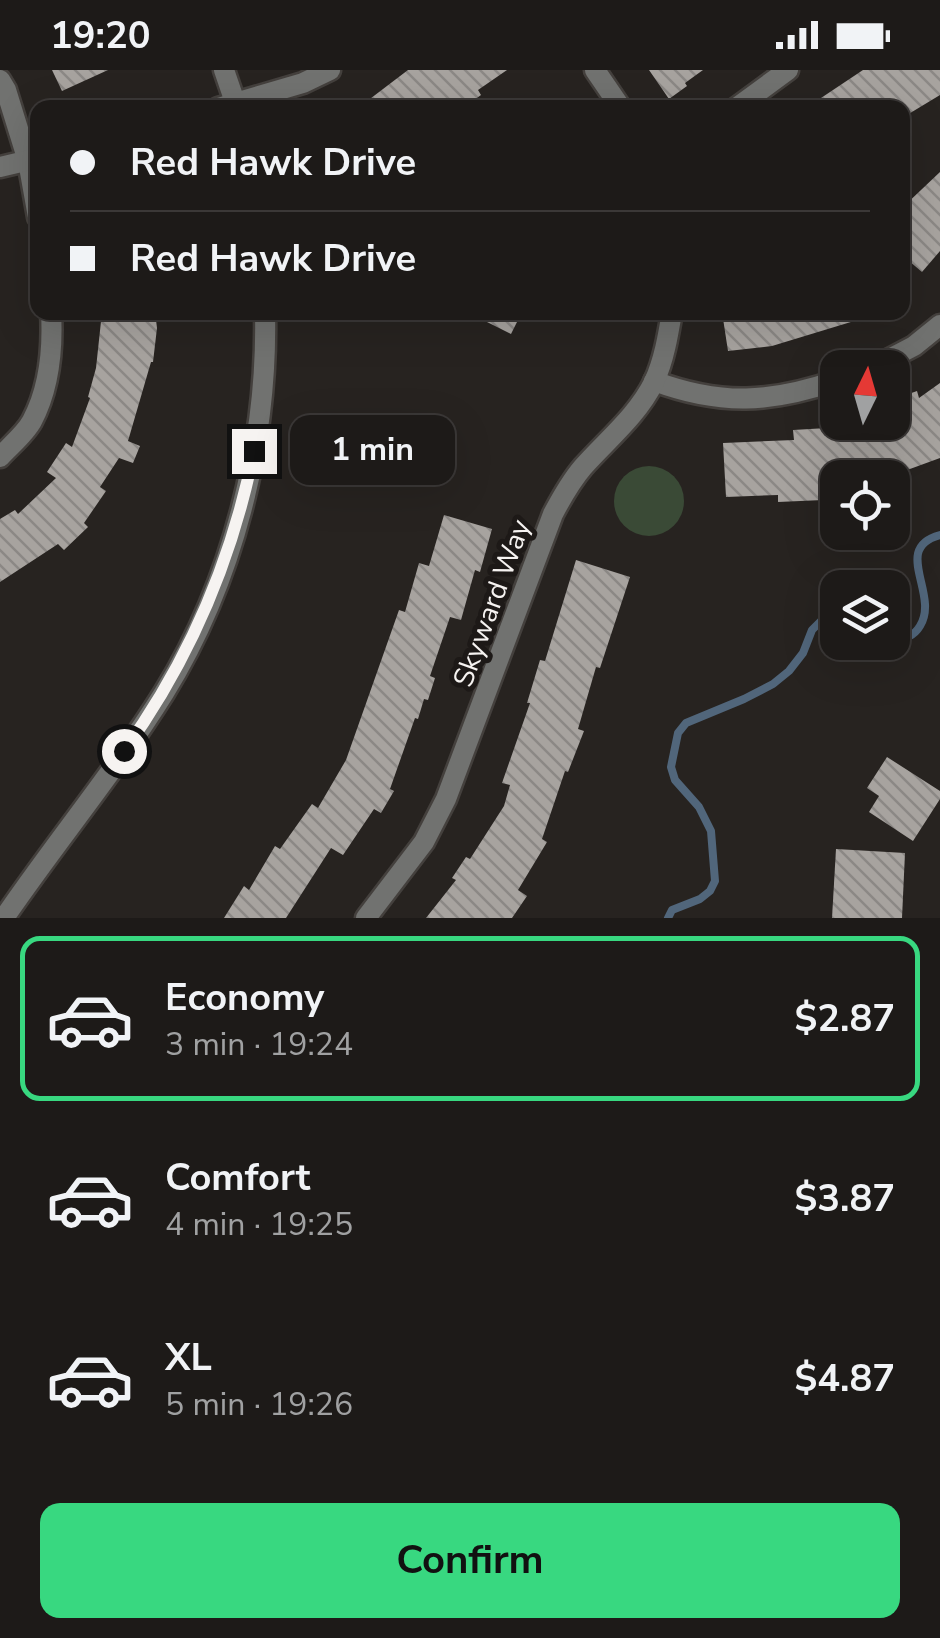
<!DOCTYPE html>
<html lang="en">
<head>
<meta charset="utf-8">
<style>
	body { margin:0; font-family:"Nunito Sans",sans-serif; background:#252321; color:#f1f3f6; height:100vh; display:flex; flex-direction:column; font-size:38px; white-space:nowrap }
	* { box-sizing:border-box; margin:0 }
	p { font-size:32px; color:#a0a1a2 }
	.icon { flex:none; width:55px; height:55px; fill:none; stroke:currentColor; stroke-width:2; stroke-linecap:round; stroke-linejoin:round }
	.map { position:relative; height:848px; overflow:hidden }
	.details { display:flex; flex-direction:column; background:#1d1a18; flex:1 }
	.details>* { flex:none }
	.banner { position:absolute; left:30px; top:30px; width:880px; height:220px; border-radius:20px; box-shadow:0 10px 40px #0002,0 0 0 2px #3b3837; display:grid; align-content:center; height:220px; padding:0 40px; background:#1d1a18 }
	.needle { width:65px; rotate:5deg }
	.tools { position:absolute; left:820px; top:280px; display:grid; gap:20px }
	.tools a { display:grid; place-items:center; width:90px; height:90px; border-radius:20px; background:#1d1a18; box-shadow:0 10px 40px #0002,0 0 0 2px #3b3837; font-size:50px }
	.end { position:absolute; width:45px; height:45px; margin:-22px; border:12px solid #f6f3f1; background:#111; box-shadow:0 0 0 5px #111 }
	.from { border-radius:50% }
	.bubble { position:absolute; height:70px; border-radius:20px; background:#1d1a18; box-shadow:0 10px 40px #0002,0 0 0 2px #3b3837; font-size:32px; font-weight:700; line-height:70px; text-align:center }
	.banner b { display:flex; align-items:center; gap:35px; height:95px; font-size:38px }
	.banner b+b { border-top:2px solid #3b3837 }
	.banner i { width:25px; height:25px; background:#f1f3f6 }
	ul { padding:18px 0 0; list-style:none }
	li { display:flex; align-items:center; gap:30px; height:165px; margin:0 20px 15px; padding:0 20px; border:5px solid transparent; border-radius:20px }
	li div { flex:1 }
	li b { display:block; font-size:38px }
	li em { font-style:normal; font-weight:700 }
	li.selected { border-color:#38d880 }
	li>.icon { width:90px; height:90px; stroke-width:1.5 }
	.button { display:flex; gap:20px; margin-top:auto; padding:20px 40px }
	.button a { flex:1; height:115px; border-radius:20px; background:#38d880; color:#111; font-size:40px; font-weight:700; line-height:115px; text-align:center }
	.status { display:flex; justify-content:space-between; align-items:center; height:70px; padding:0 50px; background:#1d1a18; direction:ltr }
	.status svg { height:28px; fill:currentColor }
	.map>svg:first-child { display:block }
	.park { fill:#3a4a36 }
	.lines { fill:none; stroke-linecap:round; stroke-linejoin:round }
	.stream { stroke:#51667b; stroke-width:8 }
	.building { fill:url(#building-back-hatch) }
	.minor-casing { stroke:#44403d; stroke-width:25 }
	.tertiary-casing { stroke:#44403d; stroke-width:25 }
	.minor { stroke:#717270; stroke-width:20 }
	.tertiary { stroke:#717270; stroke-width:20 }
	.route { stroke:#f6f3f1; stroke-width:12 }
	.labels { text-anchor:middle; stroke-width:10; stroke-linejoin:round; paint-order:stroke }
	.street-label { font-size:28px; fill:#f6f3f1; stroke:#1d1917 }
</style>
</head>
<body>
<div class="status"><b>19:20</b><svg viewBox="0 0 49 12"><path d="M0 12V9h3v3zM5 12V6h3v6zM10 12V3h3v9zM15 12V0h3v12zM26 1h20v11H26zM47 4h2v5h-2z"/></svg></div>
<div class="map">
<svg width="940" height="848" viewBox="0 0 940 848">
	<defs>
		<pattern id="building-back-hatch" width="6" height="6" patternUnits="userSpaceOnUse" patternTransform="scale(2.5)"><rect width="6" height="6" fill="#a7a39f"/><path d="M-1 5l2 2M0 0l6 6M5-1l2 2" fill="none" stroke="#8b8885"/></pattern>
	</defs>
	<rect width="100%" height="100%" fill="#272320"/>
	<circle class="park" cx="649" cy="431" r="35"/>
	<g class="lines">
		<g class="stream">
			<path d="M 892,570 C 904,570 914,566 920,556 C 940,524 891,478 940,465"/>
			<path d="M 668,848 L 672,840 L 700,829 L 710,821 L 715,811 L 711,761 L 699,737 L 675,710 L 671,697 L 678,663 L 686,653 L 744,629 L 773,614 L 789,601 L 803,583 L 812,560 L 822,550 L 838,548"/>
		</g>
	</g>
	<g class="building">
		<path d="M 52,0 L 108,0 L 62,21 Z"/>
		<path d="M 408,0 L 507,0 L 478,20 L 481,25 L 463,38 L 358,38 Z"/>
		<path d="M 649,0 L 703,0 L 685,13 L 687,16 L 669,29 Z"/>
		<path d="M 863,0 L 940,0 L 940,25 L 902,48 L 902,38 L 806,38 Z"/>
		<path d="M 940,102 L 940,181 L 922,202 L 902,185 L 902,138 Z"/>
		<path d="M 102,242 L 155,242 L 157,258 L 153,292 L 151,292 L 128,371 L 140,376 L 133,393 L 119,388 L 100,417 L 106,421 L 84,453 L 88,457 L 64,480 L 58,474 L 0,512 L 0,449 L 15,440 L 18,444 L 56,408 L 47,402 L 66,373 L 72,377 L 90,328 L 88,327 L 96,298 Z"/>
		<path d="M 467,242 L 522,242 L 511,264 Z"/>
		<path d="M 722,242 L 864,242 L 864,248 L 772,276 L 728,281 Z"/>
		<path d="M 940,313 L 940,388 L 899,403 L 895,394 L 855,408 L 822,408 L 823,430 L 778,432 L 778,425 L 726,427 L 723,373 L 794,370 L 793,360 L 827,358 L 842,352 L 892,352 L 892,330 L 917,321 L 919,328 Z"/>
		<path d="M 444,445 L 492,459 L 480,502 L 475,500 L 461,550 L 450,547 L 430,606 L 435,608 L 428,630 L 424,629 L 418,649 L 415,648 L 390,719 L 394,721 L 381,743 L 374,739 L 343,785 L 331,778 L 286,848 L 224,848 L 244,816 L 249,820 L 275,776 L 280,779 L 312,734 L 318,738 L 346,690 L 399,540 L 405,542 L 419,493 L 429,496 Z"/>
		<path d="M 576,490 L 630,507 L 600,598 L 596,597 L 578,659 L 584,661 L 568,702 L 565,701 L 542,769 L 547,772 L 518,820 L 527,826 L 512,848 L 426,848 L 456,810 L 452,808 L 466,787 L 470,789 L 504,736 L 510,715 L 502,713 L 530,633 L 527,633 L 540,590 L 545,591 Z"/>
		<path d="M 887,687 L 940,721 L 940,729 L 913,771 L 869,742 L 879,726 L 867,718 Z"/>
		<path d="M 836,779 L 905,783 L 902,848 L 832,848 Z"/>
	</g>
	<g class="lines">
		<defs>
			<g id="minor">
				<path d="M 595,0 L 621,38"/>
				<path d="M 0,10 L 6,20 L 28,91 L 38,147"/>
				<path d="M 218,38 L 303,13 L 330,0"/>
				<path d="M 736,38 L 788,0"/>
				<path d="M 0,97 L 38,88"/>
				<path d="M 872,298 L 914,276 L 940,255"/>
				<path d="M 654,311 C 721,336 771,333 838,310"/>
				<path d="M 0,387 C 10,376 25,364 32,351 C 49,319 53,278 51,242"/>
				<path d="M 366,848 L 424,772 L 446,729 L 553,444 C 562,427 571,411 583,397 C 608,369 637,346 654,312 C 664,290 668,266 672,242"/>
			</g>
			<g id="tertiary">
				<path d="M 224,0 L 237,38"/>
				<path d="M 4,848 C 56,772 115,701 164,623 C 233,511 268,373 265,242"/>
			</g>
		</defs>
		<use href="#minor" class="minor-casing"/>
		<use href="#tertiary" class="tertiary-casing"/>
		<use href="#minor" class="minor"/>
		<use href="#tertiary" class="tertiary"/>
	</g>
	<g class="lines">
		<path class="route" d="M 124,681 C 189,591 232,491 254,381"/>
	</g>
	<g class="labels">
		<g class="street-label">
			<text transform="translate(491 533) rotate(-70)" y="10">Skyward Way</text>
		</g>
	</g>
</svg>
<div class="tools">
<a><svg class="needle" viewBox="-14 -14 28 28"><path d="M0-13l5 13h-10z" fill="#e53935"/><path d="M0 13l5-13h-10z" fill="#a0a1a2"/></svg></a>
<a><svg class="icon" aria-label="locate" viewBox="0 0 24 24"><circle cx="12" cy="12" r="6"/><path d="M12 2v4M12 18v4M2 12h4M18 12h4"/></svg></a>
<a><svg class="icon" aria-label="layers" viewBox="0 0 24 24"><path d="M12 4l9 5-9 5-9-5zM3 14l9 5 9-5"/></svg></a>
</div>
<i class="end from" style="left:124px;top:681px"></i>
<i class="end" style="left:254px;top:381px"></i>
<div class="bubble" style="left:290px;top:345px;width:165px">1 min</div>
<div class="banner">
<b><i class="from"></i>Red Hawk Drive</b>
<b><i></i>Red Hawk Drive</b>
</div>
</div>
<section class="details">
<ul>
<li class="selected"><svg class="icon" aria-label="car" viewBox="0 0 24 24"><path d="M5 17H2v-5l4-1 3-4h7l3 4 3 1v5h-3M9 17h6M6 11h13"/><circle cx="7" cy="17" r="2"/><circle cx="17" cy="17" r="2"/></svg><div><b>Economy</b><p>3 min · 19:24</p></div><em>$2.87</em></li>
<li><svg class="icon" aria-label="car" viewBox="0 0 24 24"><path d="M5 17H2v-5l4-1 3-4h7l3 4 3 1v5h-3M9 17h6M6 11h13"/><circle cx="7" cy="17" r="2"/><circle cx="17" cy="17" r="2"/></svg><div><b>Comfort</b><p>4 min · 19:25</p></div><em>$3.87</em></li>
<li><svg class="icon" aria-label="car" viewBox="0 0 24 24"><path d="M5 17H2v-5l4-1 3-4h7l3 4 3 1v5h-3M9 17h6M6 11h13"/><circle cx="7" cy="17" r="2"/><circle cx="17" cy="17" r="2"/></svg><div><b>XL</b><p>5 min · 19:26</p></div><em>$4.87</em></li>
</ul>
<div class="button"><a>Confirm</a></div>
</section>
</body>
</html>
